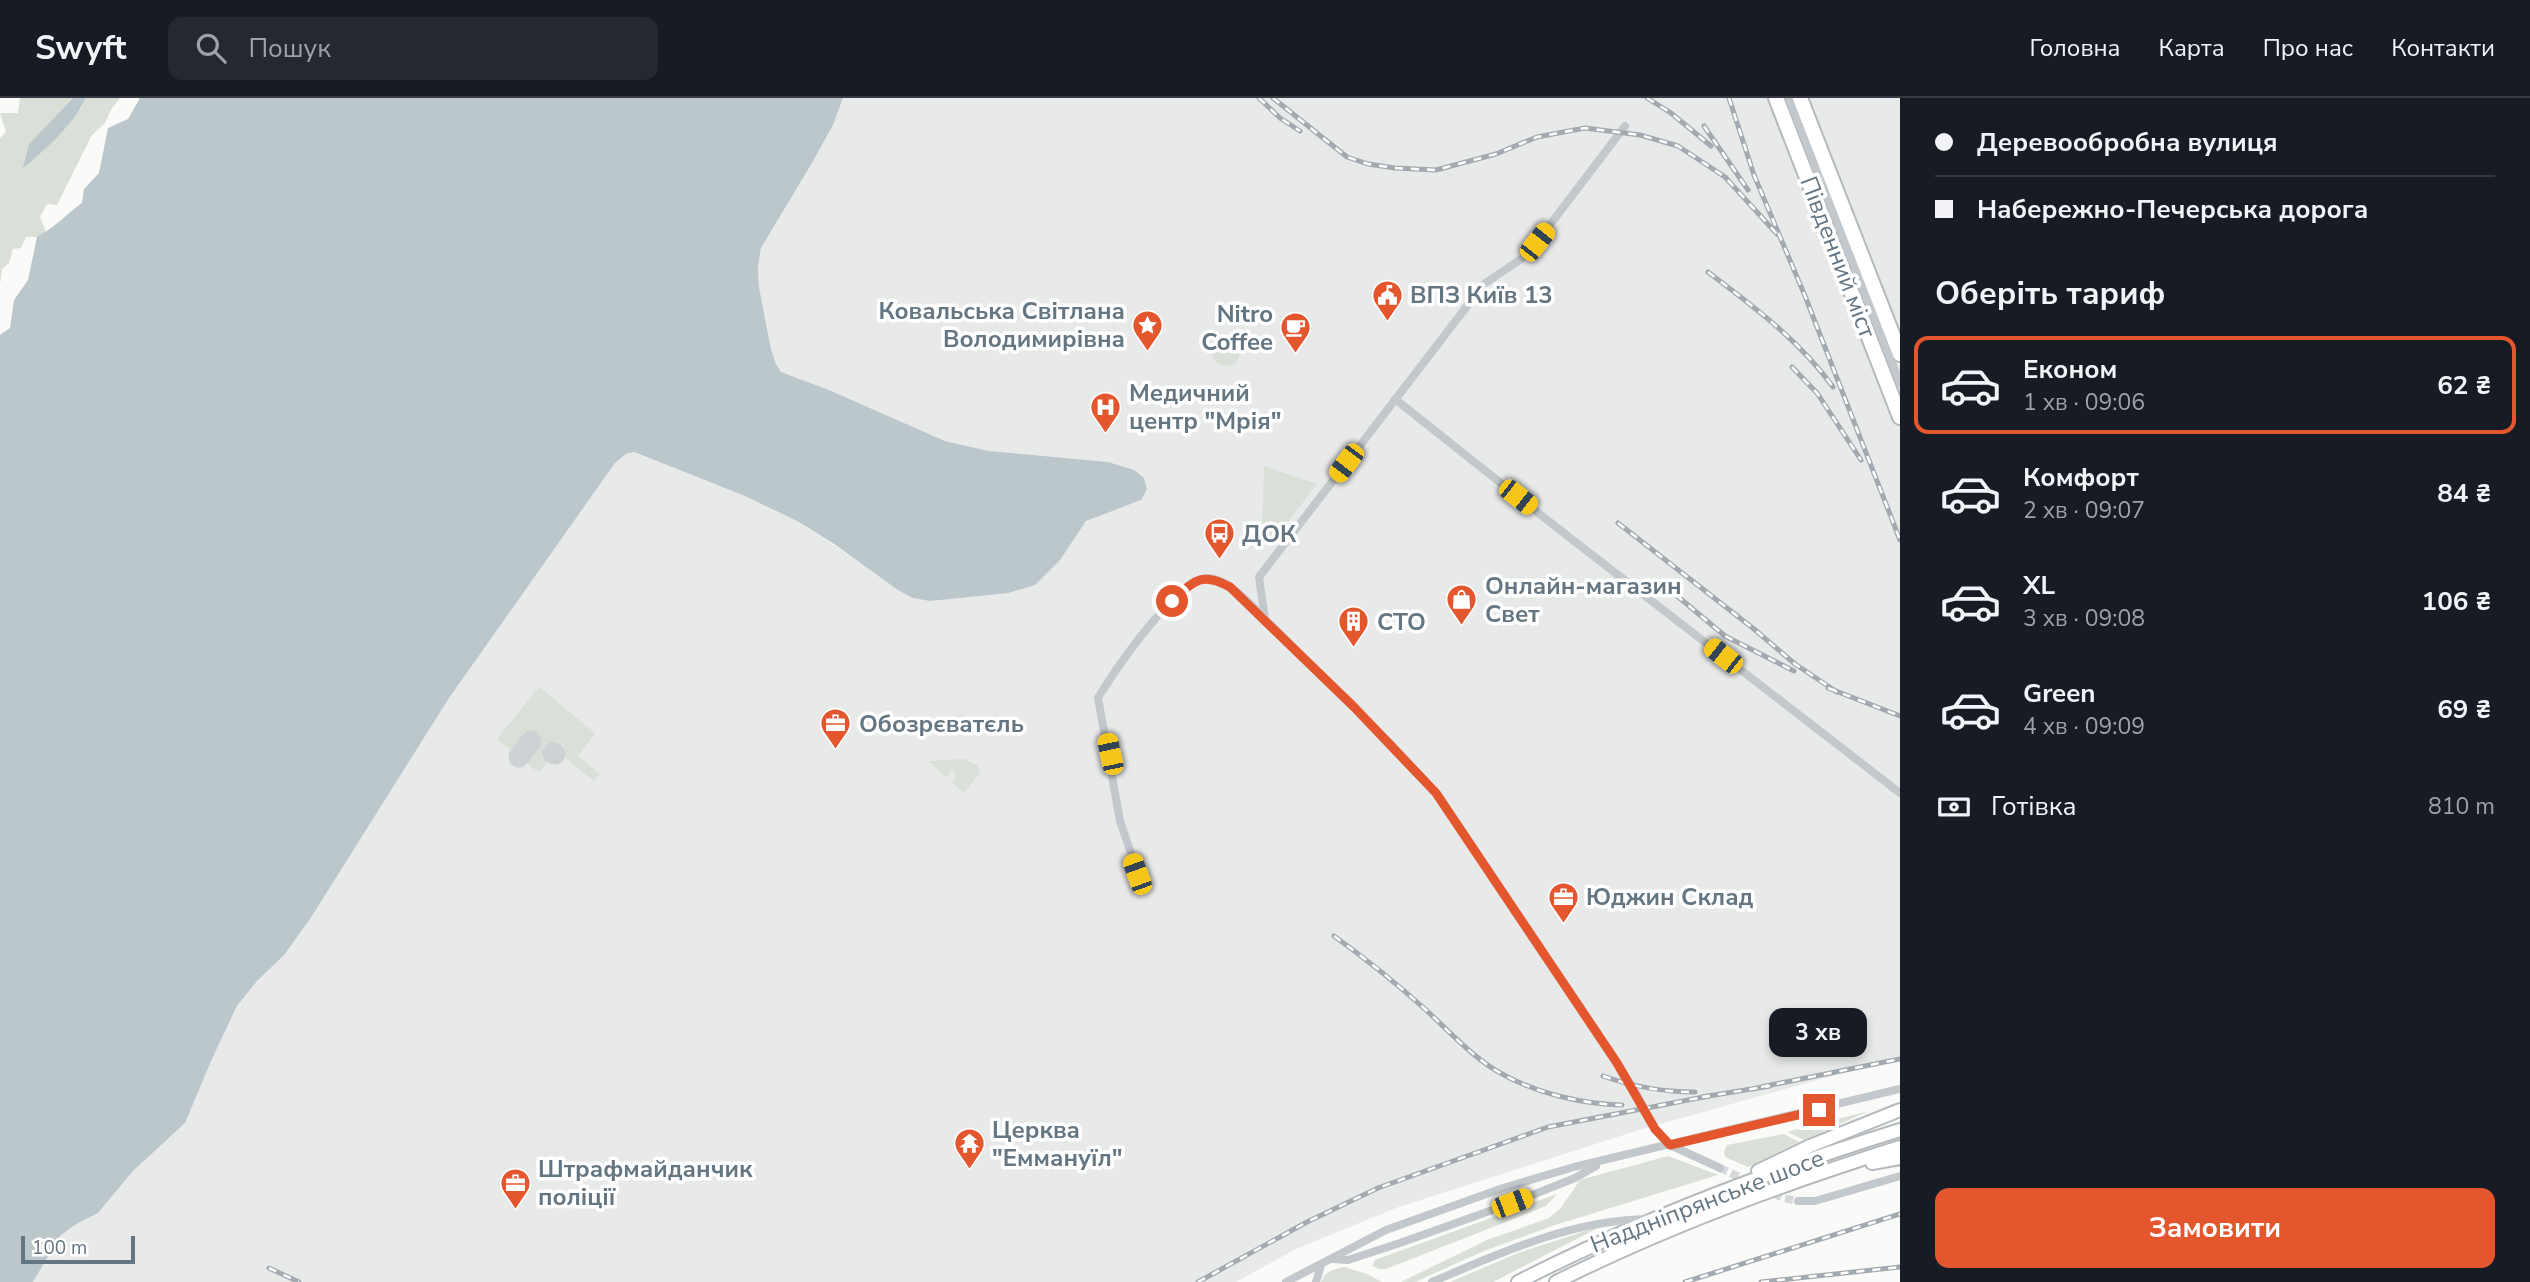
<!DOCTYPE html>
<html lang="uk">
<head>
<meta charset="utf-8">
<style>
	body { margin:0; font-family:"Nunito Sans",sans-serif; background:#242831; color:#f1f3f6; height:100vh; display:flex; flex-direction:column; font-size:26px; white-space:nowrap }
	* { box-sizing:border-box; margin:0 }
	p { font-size:23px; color:#9ea1a6 }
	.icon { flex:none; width:38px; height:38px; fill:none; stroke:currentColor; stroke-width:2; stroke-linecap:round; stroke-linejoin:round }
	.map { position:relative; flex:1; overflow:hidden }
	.drawer { display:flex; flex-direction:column; background:#171b24; width:630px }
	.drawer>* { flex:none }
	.banner { display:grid; align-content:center; height:154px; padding:0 35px; background:#171b24 }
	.scale { position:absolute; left:21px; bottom:18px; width:114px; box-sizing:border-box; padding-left:7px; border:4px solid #657683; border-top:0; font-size:19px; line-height:24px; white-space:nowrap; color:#657683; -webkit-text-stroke:5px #fff; paint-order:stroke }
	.end { position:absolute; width:32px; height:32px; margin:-16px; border:9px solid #e4572e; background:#fff; box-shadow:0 0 0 4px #fff }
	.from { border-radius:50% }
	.bubble { position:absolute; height:49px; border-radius:14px; background:#171b24; box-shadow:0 4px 10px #0003; font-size:23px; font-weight:700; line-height:49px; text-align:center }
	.car { position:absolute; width:21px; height:42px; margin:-21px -10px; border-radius:9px; box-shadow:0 0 5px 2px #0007; background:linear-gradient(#f5c518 24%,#345 0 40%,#f5c518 0 76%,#345 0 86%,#f5c518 0) }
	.banner b { display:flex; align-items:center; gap:24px; height:66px; font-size:26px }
	.banner b+b { border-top:2px solid #363941 }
	.banner i { width:18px; height:18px; background:#f1f3f6 }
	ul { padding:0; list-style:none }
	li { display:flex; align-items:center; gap:21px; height:98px; margin:0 14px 10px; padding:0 21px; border:4px solid transparent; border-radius:14px }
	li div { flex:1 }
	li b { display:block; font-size:26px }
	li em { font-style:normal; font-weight:700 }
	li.on { border-color:#e4572e }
	li>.icon { width:63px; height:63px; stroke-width:1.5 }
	h2 { padding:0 35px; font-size:32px; line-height:84px }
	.pay { display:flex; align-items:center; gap:18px; height:77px; padding:0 35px; font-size:26px }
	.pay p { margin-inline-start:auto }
	.action { display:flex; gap:14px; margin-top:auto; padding:14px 35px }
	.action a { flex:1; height:80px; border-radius:14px; background:#e4572e; color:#fff; font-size:28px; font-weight:700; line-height:80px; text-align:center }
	header { display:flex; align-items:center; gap:42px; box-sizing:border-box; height:98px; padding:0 35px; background:#171b24; border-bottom:2px solid #363941 }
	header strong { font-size:33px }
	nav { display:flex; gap:38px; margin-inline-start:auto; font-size:24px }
	.search { width:490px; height:63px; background:#242831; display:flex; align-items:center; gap:18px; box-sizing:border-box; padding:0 24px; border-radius:14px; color:#9ea1a6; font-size:26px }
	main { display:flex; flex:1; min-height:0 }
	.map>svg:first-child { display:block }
	.built { fill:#e8e9e9 }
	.green { fill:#dadfd7 }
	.water { fill:#bbc7cb }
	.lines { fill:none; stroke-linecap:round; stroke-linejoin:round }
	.taxiway { stroke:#ced2d4; stroke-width:21 }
	.minor-tunnel { stroke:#d5d9db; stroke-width:8; stroke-dasharray:8 4; stroke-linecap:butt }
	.primary-casing { stroke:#b5babe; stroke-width:16 }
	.trunk-casing { stroke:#b4b9bd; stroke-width:18 }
	.minor { stroke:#c3c8cc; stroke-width:8 }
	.primary { stroke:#fff; stroke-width:12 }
	.trunk { stroke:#fff; stroke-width:14 }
	.rail-casing { stroke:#a2aab0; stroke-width:5 }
	.rail { stroke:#fff; stroke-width:2.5; stroke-dasharray:8; stroke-linecap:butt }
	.route { stroke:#e4572e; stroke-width:9 }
	.labels { text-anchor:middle; stroke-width:7; stroke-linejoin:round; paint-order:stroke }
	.street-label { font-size:24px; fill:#657683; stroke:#fff }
	.poi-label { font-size:24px; font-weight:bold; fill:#657683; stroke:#fff; text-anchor:start }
</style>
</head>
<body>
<header>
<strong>Swyft</strong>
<div class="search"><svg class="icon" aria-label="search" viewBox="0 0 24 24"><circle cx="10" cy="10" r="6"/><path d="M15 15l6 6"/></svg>Пошук</div>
<nav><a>Головна</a><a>Карта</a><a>Про нас</a><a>Контакти</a></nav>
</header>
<main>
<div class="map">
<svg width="1900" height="1184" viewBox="0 0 1900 1184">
	<rect width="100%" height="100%" fill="#fafaf8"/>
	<path class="built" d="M 843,0 L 1900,0 L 1900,959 L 1639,1032 L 1396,1110 L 1296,1151 L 1236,1184 L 33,1184 L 60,1138 L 76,1126 L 98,1115 L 133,1073 L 185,1025 L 212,961 L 237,908 L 312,818 L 449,600 L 615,365 L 626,356 L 633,354 L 745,398 L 799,424 L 913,500 L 1081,429 L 1094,418 L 1141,402 L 989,353 L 945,343 L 829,292 L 781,274 L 776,266 L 771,250 L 759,189 L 758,168 L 761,150 L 812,65 L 833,27 Z"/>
	<g class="green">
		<path d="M 20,0 L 73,0 L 29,46 L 81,11 L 86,0 L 120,0 L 112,10 L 105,25 L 92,37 L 57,107 L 47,106 L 40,119 L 46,134 L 37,139 L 26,139 L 21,150 L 13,151 L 9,165 L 2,171 L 0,186 L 0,40 L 6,34 L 0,15 L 18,15 Z"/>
		<circle cx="1226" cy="254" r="14"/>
		<path d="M 1264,368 L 1317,386 L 1275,441 L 1262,437 Z"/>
		<path d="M 539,589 L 595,635 L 578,658 L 600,676 L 594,683 L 563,658 L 565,655 L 564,645 L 540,673 L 534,671 L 497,641 Z"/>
		<path d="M 964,661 L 978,668 L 980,674 L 964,695 L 952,685 L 957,678 L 952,673 L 946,679 L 928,663 Z"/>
		<path d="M 1869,1013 L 1804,1042 L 1787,1034 Z"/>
		<path d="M 1784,1036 L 1799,1044 L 1748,1069 L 1725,1059 L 1724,1053 L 1727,1047 Z"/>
		<path d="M 1668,1058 L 1718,1077 L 1555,1127 L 1484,1153 L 1415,1184 L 1401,1184 L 1487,1142 L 1549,1120 L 1560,1111 L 1580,1082 Z"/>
		<path d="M 1557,1096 L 1546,1108 L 1386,1171 L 1379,1171 L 1372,1168 L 1375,1162 Z"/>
		<path d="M 1604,1127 L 1493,1184 L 1450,1184 L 1518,1155 Z"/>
		<path d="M 1344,1169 L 1367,1176 L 1382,1184 L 1321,1184 C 1325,1173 1334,1171 1344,1169 Z"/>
	</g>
	<g class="water">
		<path d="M 73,0 L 86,0 C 73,27 46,51 23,70 L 29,46 Z"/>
		<path d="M 140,0 L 843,0 L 833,27 L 812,65 L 761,150 L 758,168 L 759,189 L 771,251 L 776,266 L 781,274 L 829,292 L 945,343 L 989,353 L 1108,364 L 1134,372 L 1144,380 L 1147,391 L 1141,402 L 1086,423 L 1060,462 L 1035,487 L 1008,495 L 930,503 L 913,500 L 898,492 L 834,446 L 799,424 L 745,398 L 634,354 L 626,356 L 615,365 L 449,600 L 312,818 L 284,857 L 258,882 L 237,908 L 212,961 L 185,1025 L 133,1073 L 98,1115 L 76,1126 L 60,1138 L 33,1184 L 0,1184 L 0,237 L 10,230 L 14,202 L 28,182 L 37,139 C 57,128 65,117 82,105 L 84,91 L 99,75 L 108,30 L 128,21 Z"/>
	</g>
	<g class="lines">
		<g class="taxiway">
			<path d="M 553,655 L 555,656"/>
			<path d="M 519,659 L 531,643"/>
		</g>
		<path class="minor-tunnel" d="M 1720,1070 L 1783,1100 L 1798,1103"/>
		<defs>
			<g id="primary">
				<path d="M 1872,1065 L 1900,1060"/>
				<path d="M 1758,1073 L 1810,1048 L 1900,1012"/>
				<path d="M 1518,1184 C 1641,1121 1768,1073 1900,1032"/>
				<path d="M 1556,1184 C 1666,1129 1782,1086 1900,1049"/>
			</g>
			<g id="trunk">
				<path d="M 1776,0 L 1900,319"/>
				<path d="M 1800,0 L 1900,256"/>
			</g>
		</defs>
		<use href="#primary" class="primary-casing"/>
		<use href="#trunk" class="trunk-casing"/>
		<g class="minor">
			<path d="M 1789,0 L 1900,285"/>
			<path d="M 1625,28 L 1527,157 L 1484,186 L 1259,479 L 1265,521 L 1388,643 L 1436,695 L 1632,988 L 1655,1031 L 1670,1047 L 1720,1070"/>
			<path d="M 1395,301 L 1556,429 L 1900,695"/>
			<path d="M 1143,790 L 1120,723 L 1098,600 C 1113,574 1180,477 1209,480 C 1230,482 1251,507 1265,521"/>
			<path d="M 1798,1103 L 1815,1103 L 1900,1078"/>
			<path d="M 1333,1161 L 1348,1162 L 1400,1145 L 1512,1105 L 1575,1080 L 1596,1068"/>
			<path d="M 1286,1184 L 1386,1132 L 1503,1090 L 1574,1069 L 1900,991"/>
			<path d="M 1316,1184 L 1321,1167"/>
			<path d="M 1432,1184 C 1500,1155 1572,1122 1647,1121"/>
		</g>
		<use href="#primary" class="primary"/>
		<use href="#trunk" class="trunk"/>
		<defs>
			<g id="rail">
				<path d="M 1259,0 L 1280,20 L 1300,33"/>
				<path d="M 1273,0 L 1347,59 L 1368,66 L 1395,70 L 1436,72 L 1496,56 L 1537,39 L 1585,30 L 1640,37 L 1678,48 L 1725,79 L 1777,136"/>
				<path d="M 1647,0 L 1671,15 L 1711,48"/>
				<path d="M 1729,0 L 1754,77 L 1805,198 L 1900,442"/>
				<path d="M 1704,28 L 1748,92"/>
				<path d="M 1708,174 C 1754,209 1799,242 1833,289"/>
				<path d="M 1792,269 L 1817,295 L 1861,362"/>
				<path d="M 1618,425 L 1754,531 L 1795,566 L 1837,594"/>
				<path d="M 1664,487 L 1725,538 L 1794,573"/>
				<path d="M 1828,590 L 1900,618"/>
				<path d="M 1334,838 C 1366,861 1396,885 1426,912 C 1450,934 1475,962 1504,977 C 1539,996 1583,1006 1622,1007"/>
				<path d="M 1603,978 C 1634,989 1662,994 1695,994"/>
				<path d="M 1761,989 L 1900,961"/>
				<path d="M 1702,999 L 1770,988"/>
				<path d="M 269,1170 L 299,1184"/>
				<path d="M 1198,1184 L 1307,1124 L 1378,1090 L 1548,1029 L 1709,998"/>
				<path d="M 1685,1184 L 1900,1116"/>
				<path d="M 1761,1184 L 1900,1169"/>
			</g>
		</defs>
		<use href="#rail" class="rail-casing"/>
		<use href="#rail" class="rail"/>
	</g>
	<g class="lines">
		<path class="route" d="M 1172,503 C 1194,483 1201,473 1230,489 L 1354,609 L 1436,695 L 1617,965 L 1655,1031 L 1670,1047 L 1819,1012"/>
	</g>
	<defs>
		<symbol id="civic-pin" viewBox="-11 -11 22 30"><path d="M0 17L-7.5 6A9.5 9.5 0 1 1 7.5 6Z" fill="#e4572e" stroke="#fff"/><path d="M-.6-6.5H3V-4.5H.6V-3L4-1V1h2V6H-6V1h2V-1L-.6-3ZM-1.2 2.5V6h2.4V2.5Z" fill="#fff"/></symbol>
		<symbol id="sight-pin" viewBox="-11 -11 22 30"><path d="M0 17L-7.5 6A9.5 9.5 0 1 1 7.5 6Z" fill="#e4572e" stroke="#fff"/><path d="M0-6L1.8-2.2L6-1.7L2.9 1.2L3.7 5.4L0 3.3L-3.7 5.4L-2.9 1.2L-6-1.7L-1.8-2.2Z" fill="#fff"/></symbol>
		<symbol id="cafe-pin" viewBox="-11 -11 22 30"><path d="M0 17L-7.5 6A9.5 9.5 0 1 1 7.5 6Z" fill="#e4572e" stroke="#fff"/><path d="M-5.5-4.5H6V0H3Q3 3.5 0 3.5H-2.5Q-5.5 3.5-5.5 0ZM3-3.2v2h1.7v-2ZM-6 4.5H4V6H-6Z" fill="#fff"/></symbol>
		<symbol id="hospital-pin" viewBox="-11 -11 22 30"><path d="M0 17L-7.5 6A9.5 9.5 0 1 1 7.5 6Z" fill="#e4572e" stroke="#fff"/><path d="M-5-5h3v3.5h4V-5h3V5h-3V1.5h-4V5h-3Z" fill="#fff"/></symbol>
		<symbol id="bus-pin" viewBox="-11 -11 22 30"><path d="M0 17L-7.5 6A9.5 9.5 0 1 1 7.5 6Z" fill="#e4572e" stroke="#fff"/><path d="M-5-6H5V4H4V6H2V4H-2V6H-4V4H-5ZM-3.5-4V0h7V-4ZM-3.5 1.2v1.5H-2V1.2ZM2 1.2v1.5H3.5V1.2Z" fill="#fff"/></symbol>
		<symbol id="shop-pin" viewBox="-11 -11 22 30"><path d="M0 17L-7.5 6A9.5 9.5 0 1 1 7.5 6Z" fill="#e4572e" stroke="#fff"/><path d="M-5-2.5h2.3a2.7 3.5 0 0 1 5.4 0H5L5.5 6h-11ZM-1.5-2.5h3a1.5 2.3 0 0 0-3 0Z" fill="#fff"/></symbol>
		<symbol id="building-pin" viewBox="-11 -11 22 30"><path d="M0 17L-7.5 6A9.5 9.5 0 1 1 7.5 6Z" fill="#e4572e" stroke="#fff"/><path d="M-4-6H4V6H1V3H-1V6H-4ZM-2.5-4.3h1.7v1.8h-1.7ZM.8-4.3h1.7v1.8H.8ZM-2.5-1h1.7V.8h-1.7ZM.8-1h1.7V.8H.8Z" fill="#fff"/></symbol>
		<symbol id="office-pin" viewBox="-11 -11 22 30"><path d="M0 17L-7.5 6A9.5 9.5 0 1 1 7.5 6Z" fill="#e4572e" stroke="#fff"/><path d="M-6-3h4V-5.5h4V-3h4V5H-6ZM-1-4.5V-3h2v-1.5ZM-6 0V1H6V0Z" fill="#fff"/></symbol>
		<symbol id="temple-pin" viewBox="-11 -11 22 30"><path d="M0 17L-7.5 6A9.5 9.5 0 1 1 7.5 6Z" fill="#e4572e" stroke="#fff"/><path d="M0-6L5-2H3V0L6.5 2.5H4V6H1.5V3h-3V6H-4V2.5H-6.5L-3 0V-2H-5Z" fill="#fff"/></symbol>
	</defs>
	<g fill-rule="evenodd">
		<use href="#civic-pin" x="1370" y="180" width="35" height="47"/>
		<use href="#sight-pin" x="1130" y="210" width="35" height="47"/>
		<use href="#cafe-pin" x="1278" y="212" width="35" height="47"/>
		<use href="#hospital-pin" x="1088" y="292" width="35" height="47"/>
		<use href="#bus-pin" x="1202" y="418" width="35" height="47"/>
		<use href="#shop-pin" x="1444" y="484" width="35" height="47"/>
		<use href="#building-pin" x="1336" y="506" width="35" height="47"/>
		<use href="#office-pin" x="818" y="608" width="35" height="47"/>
		<use href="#office-pin" x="1546" y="782" width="35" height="47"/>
		<use href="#temple-pin" x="952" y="1028" width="35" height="47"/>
		<use href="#office-pin" x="498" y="1068" width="35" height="47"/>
	</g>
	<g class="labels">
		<g class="street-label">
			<text transform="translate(1838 159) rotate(69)" y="8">Південний міст</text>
			<text transform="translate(1707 1103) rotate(-21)" y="8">Наддніпрянське шосе</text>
		</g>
		<g class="poi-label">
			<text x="1410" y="205">ВПЗ Київ 13</text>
			<text x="1125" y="221" text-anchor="end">Ковальська Світлана<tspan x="1125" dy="28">Володимирівна</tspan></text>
			<text x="1273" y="224" text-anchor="end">Nitro<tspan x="1273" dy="28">Coffee</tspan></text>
			<text x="1129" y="303">Медичний<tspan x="1129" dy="28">центр "Мрія"</tspan></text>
			<text x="1242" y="444">ДОК</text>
			<text x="1485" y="496">Онлайн-магазин<tspan x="1485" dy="28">Свет</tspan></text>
			<text x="1377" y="532">СТО</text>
			<text x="859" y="634">Обозрєватєль</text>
			<text x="1586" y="807">Юджин Склад</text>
			<text x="992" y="1040">Церква<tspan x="992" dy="28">"Еммануїл"</tspan></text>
			<text x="538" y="1079">Штрафмайданчик<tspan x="538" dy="28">поліції</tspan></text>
		</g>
	</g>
</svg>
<div class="scale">100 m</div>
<i class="end from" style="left:1172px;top:503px"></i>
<i class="end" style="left:1819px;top:1012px"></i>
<div class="bubble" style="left:1769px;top:910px;width:98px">3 хв</div>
<i class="car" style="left:1537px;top:144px;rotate:38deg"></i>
<i class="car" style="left:1346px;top:365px;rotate:217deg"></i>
<i class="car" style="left:1518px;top:399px;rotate:128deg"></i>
<i class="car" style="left:1723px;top:558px;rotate:308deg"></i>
<i class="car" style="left:1110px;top:656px;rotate:348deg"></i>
<i class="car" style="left:1137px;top:776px;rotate:340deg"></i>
<i class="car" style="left:1512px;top:1105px;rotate:69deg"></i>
</div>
<section class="drawer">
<div class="banner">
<b><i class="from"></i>Деревообробна вулиця</b>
<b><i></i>Набережно-Печерська дорога</b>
</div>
<h2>Оберіть тариф</h2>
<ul>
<li class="on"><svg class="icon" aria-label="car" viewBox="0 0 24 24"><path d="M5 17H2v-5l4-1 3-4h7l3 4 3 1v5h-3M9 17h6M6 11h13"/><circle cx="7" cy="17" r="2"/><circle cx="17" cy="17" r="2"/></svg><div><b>Економ</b><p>1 хв · 09:06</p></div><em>62 ₴</em></li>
<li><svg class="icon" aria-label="car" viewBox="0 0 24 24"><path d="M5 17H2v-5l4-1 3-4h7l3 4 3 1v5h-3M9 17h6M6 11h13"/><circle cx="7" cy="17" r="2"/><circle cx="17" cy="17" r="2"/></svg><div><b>Комфорт</b><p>2 хв · 09:07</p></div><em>84 ₴</em></li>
<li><svg class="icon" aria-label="car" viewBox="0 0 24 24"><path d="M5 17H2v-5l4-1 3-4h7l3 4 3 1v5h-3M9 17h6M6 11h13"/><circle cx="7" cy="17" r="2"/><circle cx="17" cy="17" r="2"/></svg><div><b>XL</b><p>3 хв · 09:08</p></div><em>106 ₴</em></li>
<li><svg class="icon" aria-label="car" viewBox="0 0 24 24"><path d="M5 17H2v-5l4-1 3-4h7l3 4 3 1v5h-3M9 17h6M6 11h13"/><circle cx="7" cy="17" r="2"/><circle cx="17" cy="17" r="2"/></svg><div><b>Green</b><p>4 хв · 09:09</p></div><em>69 ₴</em></li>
</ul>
<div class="pay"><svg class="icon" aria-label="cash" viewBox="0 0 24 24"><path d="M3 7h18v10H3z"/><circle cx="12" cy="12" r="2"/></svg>Готівка<p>810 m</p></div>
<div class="action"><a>Замовити</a></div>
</section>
</main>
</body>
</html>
